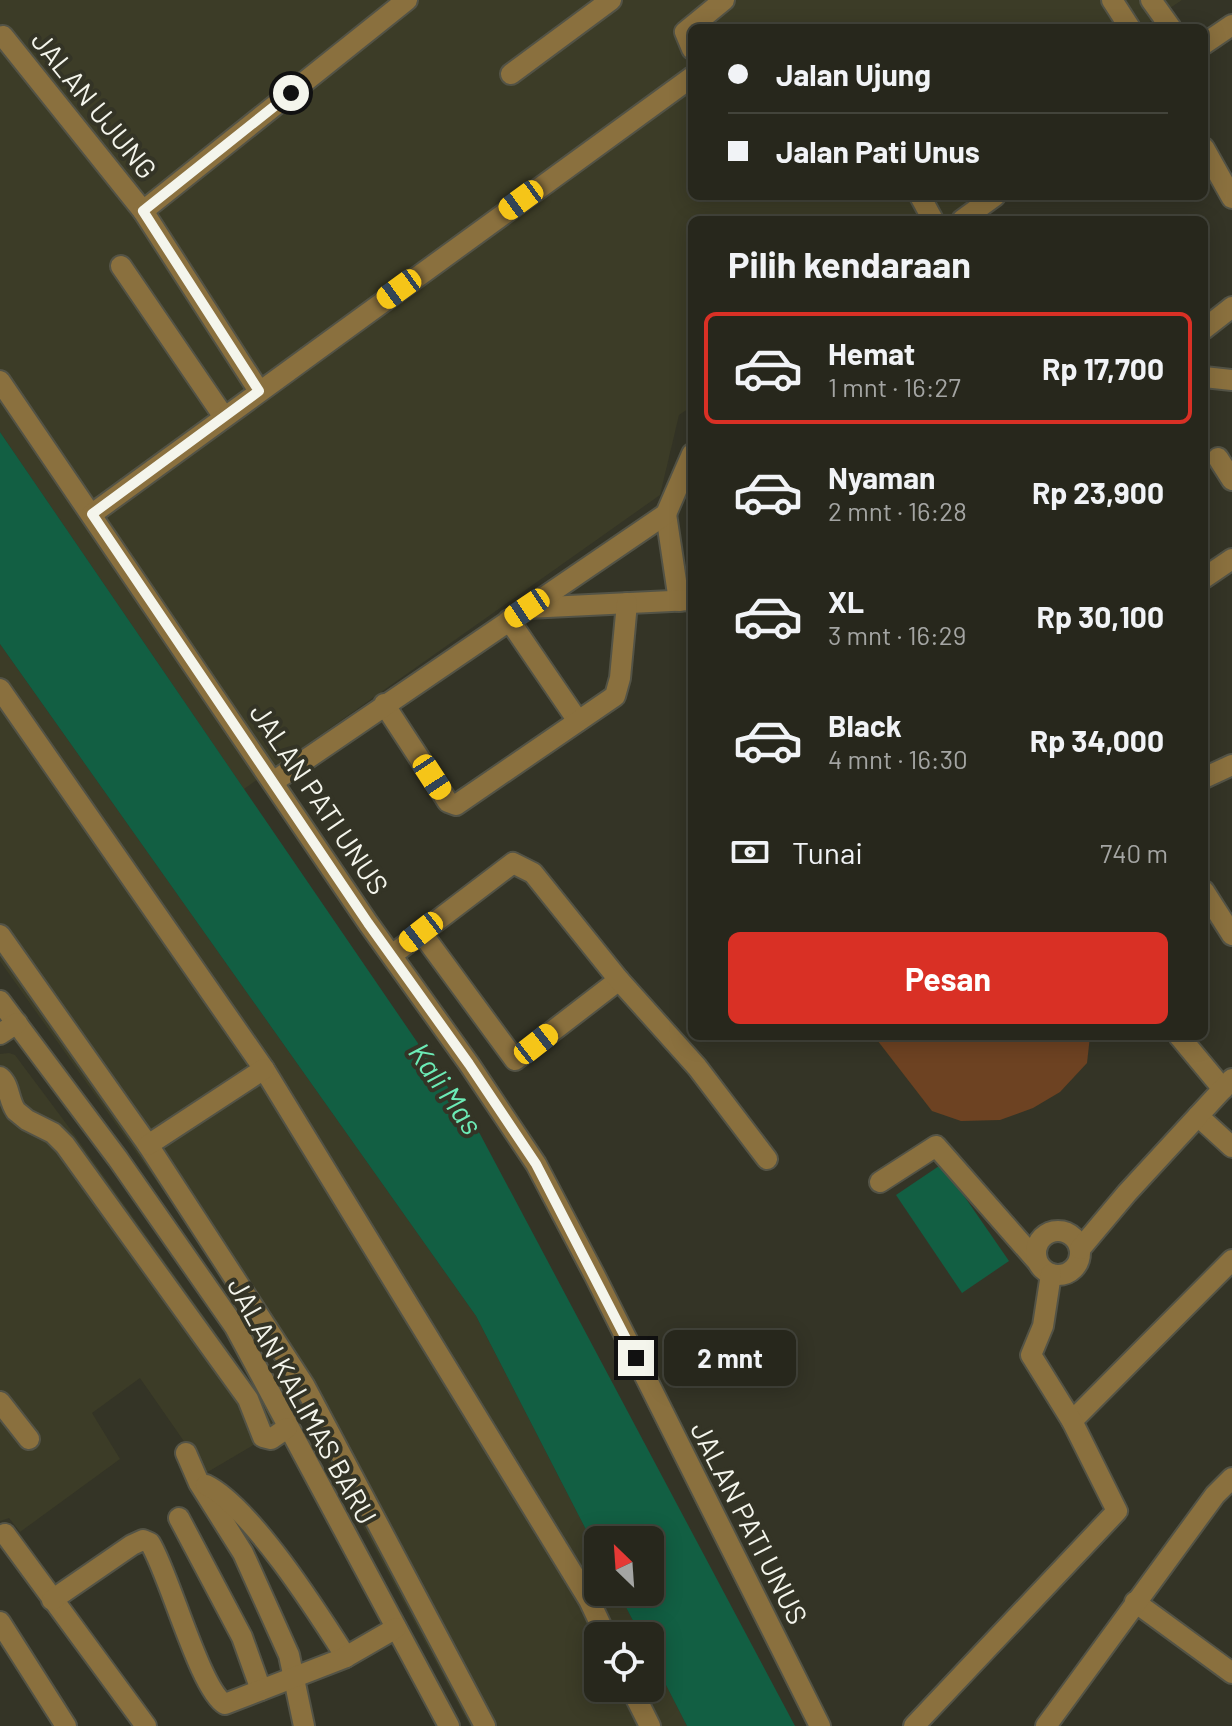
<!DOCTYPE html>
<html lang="id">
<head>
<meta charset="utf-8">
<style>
	body { margin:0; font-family:Barlow,sans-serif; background:#2f2f25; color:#f1f3f6; height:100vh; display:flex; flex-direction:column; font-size:30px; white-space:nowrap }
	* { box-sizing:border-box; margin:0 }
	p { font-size:26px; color:#a4a5a3 }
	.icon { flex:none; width:44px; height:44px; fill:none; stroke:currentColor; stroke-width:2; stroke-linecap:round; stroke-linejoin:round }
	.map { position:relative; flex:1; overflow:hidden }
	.details { position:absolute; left:688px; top:216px; width:520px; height:824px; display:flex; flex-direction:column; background:#27271c; border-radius:12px; box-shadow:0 4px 20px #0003,0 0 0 2px #43443b }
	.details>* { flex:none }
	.top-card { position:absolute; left:688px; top:24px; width:520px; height:176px; border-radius:12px; box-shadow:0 4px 20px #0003,0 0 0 2px #43443b; display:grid; align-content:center; height:176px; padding:0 40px; background:#27271c }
	.needle { width:52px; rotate:335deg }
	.buttons { position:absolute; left:584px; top:1526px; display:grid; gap:16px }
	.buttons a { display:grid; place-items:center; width:80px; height:80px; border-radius:12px; background:#27271c; box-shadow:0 4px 20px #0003,0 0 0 2px #43443b; font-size:40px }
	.end { position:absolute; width:36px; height:36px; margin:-18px; border:10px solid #f4f5ec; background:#111; box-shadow:0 0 0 4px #111 }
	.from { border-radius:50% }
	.bubble { position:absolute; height:56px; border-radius:12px; background:#27271c; box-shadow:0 4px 20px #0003,0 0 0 2px #43443b; font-size:26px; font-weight:700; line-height:56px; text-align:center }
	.car { position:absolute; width:24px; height:48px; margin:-24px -12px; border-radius:10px; box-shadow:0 0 6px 2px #0007; background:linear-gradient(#f5c518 24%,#345 0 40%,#f5c518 0 76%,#345 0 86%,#f5c518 0) }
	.top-card b { display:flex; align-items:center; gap:28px; height:76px; font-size:30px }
	.top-card b+b { border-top:2px solid #43443b }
	.top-card i { width:20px; height:20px; background:#f1f3f6 }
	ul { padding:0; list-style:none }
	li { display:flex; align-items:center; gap:24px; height:112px; margin:0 16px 12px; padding:0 24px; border:4px solid transparent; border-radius:12px }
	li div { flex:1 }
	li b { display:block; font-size:30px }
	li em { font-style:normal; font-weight:700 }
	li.selected { border-color:#d93025 }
	li>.icon { width:72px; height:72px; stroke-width:1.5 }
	h2 { padding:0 40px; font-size:36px; line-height:96px }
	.pay { display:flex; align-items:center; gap:20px; height:88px; padding:0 40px; font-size:30px }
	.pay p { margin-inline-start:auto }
	.primary-button { display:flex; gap:16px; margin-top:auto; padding:16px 40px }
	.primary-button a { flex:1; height:92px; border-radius:12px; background:#d93025; color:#fff; font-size:32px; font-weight:700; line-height:92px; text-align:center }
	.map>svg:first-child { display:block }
	.built { fill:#3c3c27 }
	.green { fill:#6d4222 }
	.water { fill:#125f43 }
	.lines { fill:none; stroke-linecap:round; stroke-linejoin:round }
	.minor-casing { stroke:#535346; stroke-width:24 }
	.minor { stroke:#8a703e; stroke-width:20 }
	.route { stroke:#f4f5ec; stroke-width:10 }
	.labels { text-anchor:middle; stroke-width:8; stroke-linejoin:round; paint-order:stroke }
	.street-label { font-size:28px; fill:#f4f5ec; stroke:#343426 }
	.water-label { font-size:30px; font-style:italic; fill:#6cebb6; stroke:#343426 }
</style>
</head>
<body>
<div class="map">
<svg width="1232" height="1726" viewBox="0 0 1232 1726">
	<rect width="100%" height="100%" fill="#343426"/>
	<g class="built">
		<path d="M 0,0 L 1182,0 L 1140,28 L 692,28 L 692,196 L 999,196 L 964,220 L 692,220 L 692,406 L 679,415 L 660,495 L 244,789 L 0,432 Z"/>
		<path d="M 0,644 L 476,1316 L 598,1553 L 598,1592 L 618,1592 L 641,1636 L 598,1636 L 598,1688 L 650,1688 L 650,1654 L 687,1726 L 470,1726 L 260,1334 L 197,1238 L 0,961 Z"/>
		<path d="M 9,1053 L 15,1055 L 68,1126 L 230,1353 L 279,1430 L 206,1473 L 140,1378 L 92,1413 L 120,1459 L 20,1532 L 9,1518 L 0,1521 L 0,1054 Z"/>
	</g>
	<path class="green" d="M 874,1036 L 1090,1036 L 1087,1063 L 1060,1092 L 1033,1108 L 1000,1120 L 961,1121 L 932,1111 Z"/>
	<g class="water">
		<path d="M 0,432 L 480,1134 L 795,1726 L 687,1726 L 650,1654 L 650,1636 L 641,1636 L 618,1592 L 650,1592 L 650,1540 L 598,1540 L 598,1553 L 476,1316 L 0,644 Z"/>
		<path d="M 942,1164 L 1009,1261 L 962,1293 L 896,1195 Z"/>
	</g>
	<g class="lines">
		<defs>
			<g id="minor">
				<path d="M 1112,0 L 1130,28"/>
				<path d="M 1151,0 L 1171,28"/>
				<path d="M 0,38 L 3,36 L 143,211 L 407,0"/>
				<path d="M 1204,44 L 1232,25"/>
				<path d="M 692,49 L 685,32 L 724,0"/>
				<path d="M 511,74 L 611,0"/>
				<path d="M 1204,148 L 1232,198"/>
				<path d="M 920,196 L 933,220"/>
				<path d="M 143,211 L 259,391"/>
				<path d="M 962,220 L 995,196"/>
				<path d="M 121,266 L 224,417"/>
				<path d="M 1204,329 L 1232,307"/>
				<path d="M 1204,377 L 1232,380"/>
				<path d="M 0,381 L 368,923 L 469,1064 L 536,1164 L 595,1276 L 820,1726"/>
				<path d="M 1218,458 L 1232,480"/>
				<path d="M 92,514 L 692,77"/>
				<path d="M 666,514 L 679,601"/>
				<path d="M 1204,578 L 1232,559"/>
				<path d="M 527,608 L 692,600"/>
				<path d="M 509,620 L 578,721"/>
				<path d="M 0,689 L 264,1069 L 589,1600 L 606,1636"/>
				<path d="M 384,704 L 448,802 L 456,805 L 615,696 L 620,678 L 627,603"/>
				<path d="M 1204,778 L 1232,765"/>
				<path d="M 273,782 L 666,514 L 692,454"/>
				<path d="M 1204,891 L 1232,935"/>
				<path d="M 421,932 L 515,1060 L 619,980"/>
				<path d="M 0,935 L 148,1145 L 304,1385 L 485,1726"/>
				<path d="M 392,955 L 513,863 L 533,873 L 619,980 L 697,1067 L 767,1159"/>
				<path d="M 0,1001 L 118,1159 L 235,1327 L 449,1726"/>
				<path d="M 0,1034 L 17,1023"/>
				<path d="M 1179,1036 L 1223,1089"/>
				<path d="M 0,1077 C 10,1085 8,1100 16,1111 L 27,1120 L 53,1133 L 65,1145 L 248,1399 L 263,1437 L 271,1439 L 287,1428"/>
				<path d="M 1198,1116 L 1232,1147"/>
				<path d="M 148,1145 L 264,1069"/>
				<path d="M 880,1182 L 936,1146 L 1036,1260"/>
				<circle cx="1058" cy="1253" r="22"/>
				<path d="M 1080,1249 L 1127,1193 L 1232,1079"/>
				<path d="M 0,1402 L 29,1439"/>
				<path d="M 1072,1421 L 1232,1260"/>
				<path d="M 186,1453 L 199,1483 L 243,1553 L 289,1655 L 304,1726"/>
				<path d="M 206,1485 C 251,1507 318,1613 346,1657"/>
				<path d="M 179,1518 L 242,1637 L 261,1690"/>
				<path d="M 5,1534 L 146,1726"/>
				<path d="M 52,1600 L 132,1545 L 143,1540 L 150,1543 C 169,1573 200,1690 225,1704 L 344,1658 L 396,1628"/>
				<path d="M 1135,1602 L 1232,1673"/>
				<path d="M 0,1622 L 66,1726"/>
				<path d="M 631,1688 L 650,1726"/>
				<path d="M 914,1726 L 1117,1511 L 1072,1421 L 1031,1355 L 1043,1326 L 1051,1274"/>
				<path d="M 1046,1726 L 1215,1495 L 1232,1478"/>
			</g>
		</defs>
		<use href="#minor" class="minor-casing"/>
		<use href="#minor" class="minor"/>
	</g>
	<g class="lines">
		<path class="route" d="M 291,93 L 143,211 L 259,391 L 92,514 L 368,923 L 469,1064 L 536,1164 L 636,1358"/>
	</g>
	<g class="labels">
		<g class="street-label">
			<text transform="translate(94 105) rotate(51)" y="10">JALAN UJUNG</text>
			<text transform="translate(319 799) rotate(56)" y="10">JALAN PATI UNUS</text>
			<text transform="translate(302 1401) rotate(61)" y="10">JALAN KALIMAS BARU</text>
			<text transform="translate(749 1523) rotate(63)" y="10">JALAN PATI UNUS</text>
		</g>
		<g class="water-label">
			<text transform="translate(445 1089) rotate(55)" y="10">Kali Mas</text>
		</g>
	</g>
</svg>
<div class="buttons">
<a><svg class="needle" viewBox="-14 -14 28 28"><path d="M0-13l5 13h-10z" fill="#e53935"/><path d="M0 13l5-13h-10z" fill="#a4a5a3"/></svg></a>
<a><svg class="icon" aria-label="locate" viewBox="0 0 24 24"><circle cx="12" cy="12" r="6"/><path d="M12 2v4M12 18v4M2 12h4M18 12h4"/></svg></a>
</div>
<i class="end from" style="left:291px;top:93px"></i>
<i class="end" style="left:636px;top:1358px"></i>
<div class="bubble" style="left:664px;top:1330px;width:132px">2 mnt</div>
<i class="car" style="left:521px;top:200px;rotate:234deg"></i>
<i class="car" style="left:399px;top:289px;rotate:234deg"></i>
<i class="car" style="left:527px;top:608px;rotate:236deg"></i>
<i class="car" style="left:432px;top:777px;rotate:147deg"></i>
<i class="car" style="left:421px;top:932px;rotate:232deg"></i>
<i class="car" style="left:536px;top:1044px;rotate:52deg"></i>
<div class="top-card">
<b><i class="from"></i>Jalan Ujung</b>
<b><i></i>Jalan Pati Unus</b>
</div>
<section class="details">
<h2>Pilih kendaraan</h2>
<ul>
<li class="selected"><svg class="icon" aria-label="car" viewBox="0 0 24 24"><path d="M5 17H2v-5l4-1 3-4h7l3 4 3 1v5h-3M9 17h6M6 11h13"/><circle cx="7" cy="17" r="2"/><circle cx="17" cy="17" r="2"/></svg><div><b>Hemat</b><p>1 mnt · 16:27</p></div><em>Rp 17,700</em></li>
<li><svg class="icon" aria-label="car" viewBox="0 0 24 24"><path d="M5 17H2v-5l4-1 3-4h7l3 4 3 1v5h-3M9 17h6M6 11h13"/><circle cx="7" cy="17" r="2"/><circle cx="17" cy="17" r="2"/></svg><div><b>Nyaman</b><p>2 mnt · 16:28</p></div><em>Rp 23,900</em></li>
<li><svg class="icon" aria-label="car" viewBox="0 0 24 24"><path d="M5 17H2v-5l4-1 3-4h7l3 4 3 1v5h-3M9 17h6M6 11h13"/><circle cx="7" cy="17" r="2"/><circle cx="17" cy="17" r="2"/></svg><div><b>XL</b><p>3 mnt · 16:29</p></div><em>Rp 30,100</em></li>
<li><svg class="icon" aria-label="car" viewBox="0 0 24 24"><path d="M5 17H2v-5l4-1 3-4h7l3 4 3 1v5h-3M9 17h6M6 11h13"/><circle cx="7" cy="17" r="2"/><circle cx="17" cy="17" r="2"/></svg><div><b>Black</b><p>4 mnt · 16:30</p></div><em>Rp 34,000</em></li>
</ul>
<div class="pay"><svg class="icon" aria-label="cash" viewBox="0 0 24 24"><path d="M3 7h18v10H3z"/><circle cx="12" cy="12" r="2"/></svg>Tunai<p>740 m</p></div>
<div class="primary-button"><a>Pesan</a></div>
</section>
</div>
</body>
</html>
